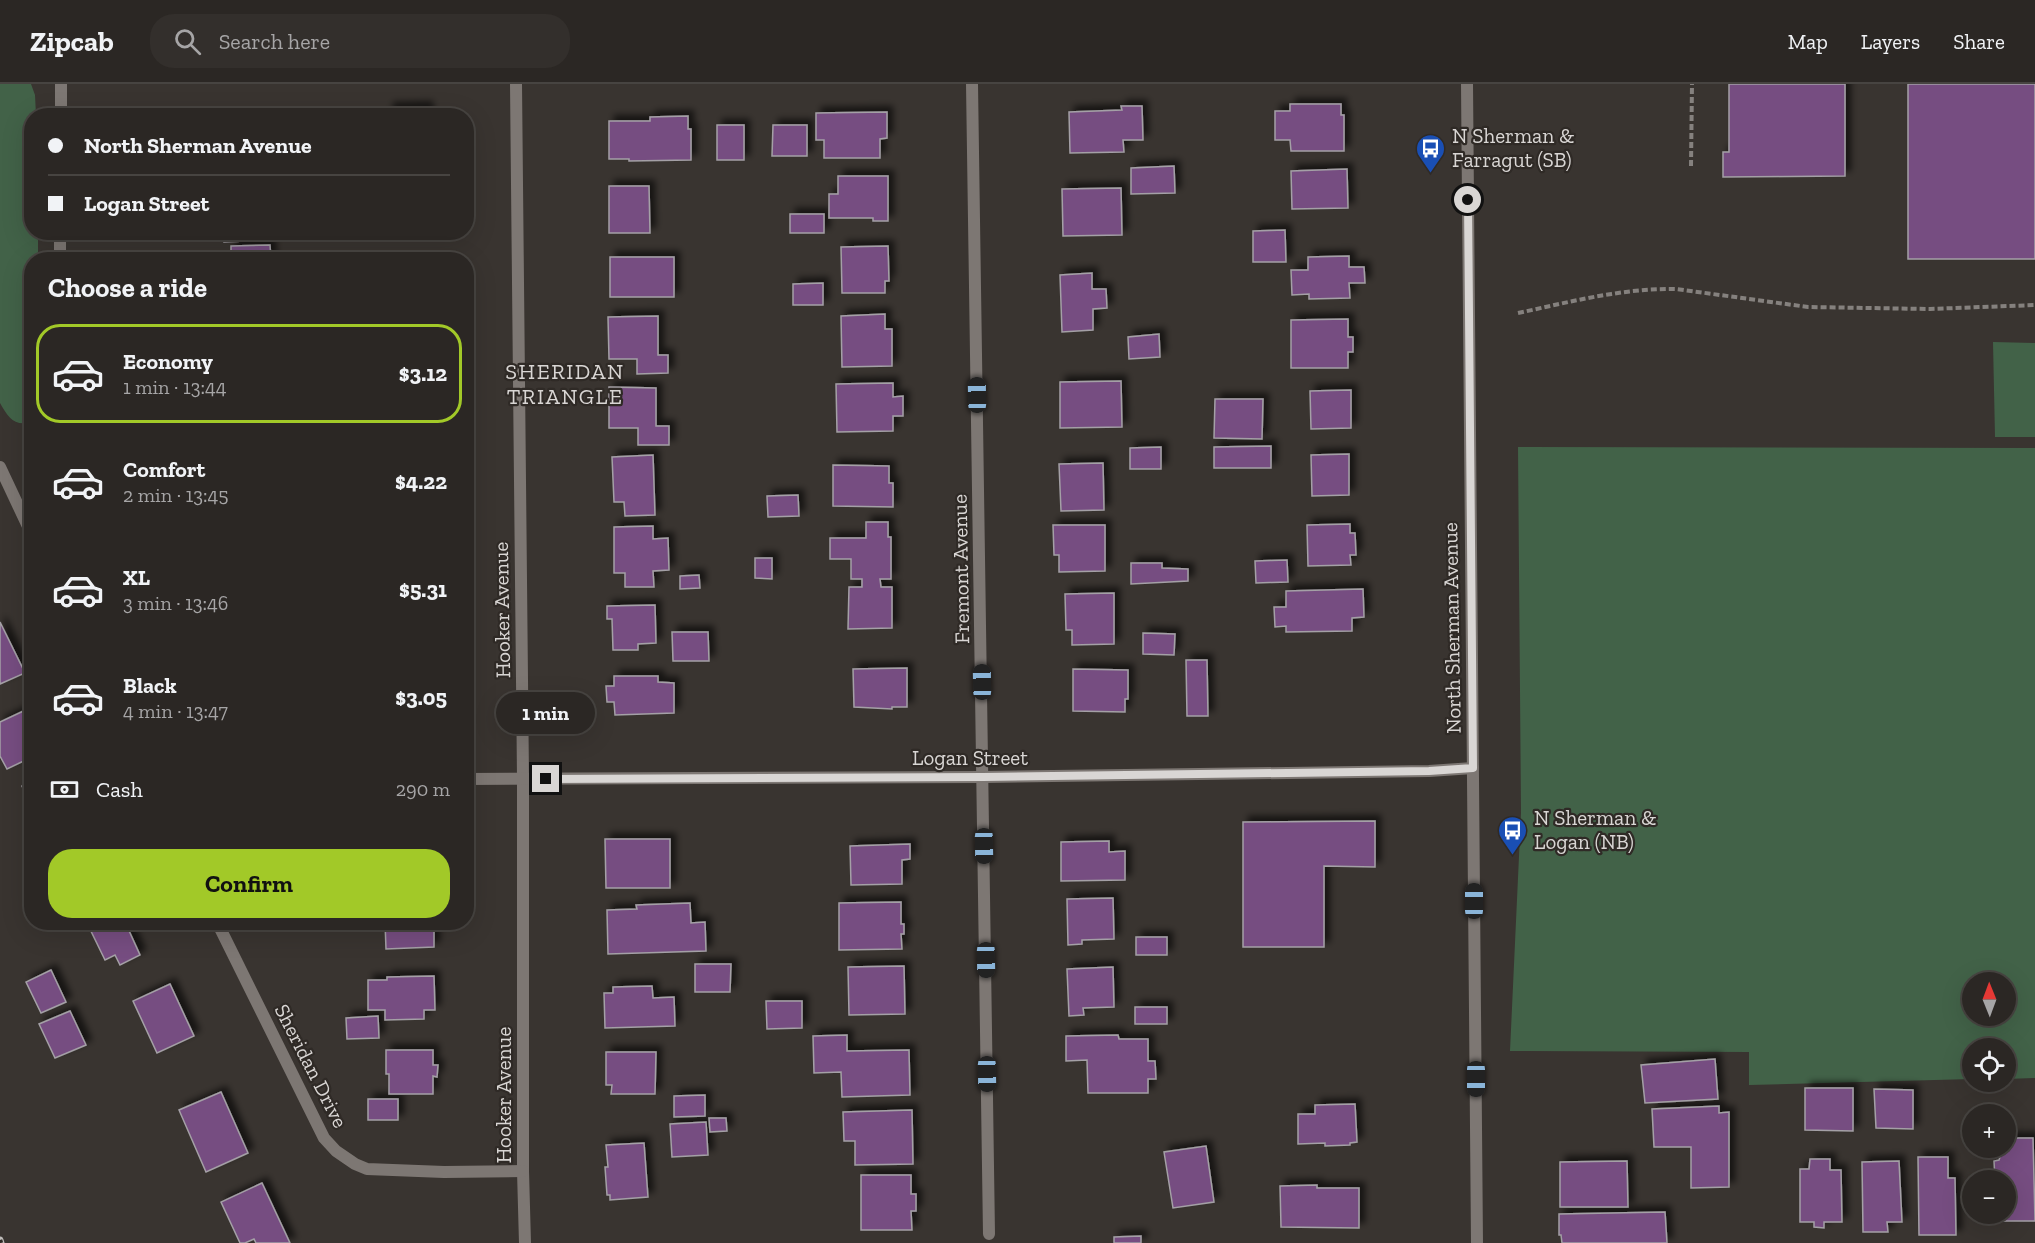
<!DOCTYPE html>
<html lang="en">
<head>
<meta charset="utf-8">
<style>
	body { margin:0; font-family:"Zilla Slab",serif; background:#332f2c; color:#f1f3f6; height:100vh; display:flex; flex-direction:column; font-size:22px; white-space:nowrap }
	* { box-sizing:border-box; margin:0 }
	p { font-size:20px; color:#a6a5a6 }
	.icon { flex:none; width:33px; height:33px; fill:none; stroke:currentColor; stroke-width:2; stroke-linecap:round; stroke-linejoin:round }
	.map { position:relative; flex:1; overflow:hidden }
	.drawer { position:absolute; left:24px; top:168px; width:450px; height:678px; display:flex; flex-direction:column; background:#2b2724; border-radius:24px; box-shadow:0 6px 24px #0002,0 0 0 2px #474441 }
	.drawer>* { flex:none }
	.banner { position:absolute; left:24px; top:24px; width:450px; height:132px; border-radius:24px; box-shadow:0 6px 24px #0002,0 0 0 2px #474441; display:grid; align-content:center; height:132px; padding:0 24px; background:#2b2724 }
	.needle { width:39px; rotate:359deg }
	.fabs { position:absolute; left:1962px; top:888px; display:grid; gap:12px }
	.fabs a { display:grid; place-items:center; width:54px; height:54px; border-radius:50%; background:#2b2724; box-shadow:0 6px 24px #0002,0 0 0 2px #474441; font-size:30px }
	.end { position:absolute; width:27px; height:27px; margin:-14px; border:8px solid #d9d6d4; background:#111; box-shadow:0 0 0 3px #111 }
	.from { border-radius:50% }
	.bubble { position:absolute; height:42px; border-radius:21px; background:#2b2724; box-shadow:0 6px 24px #0002,0 0 0 2px #474441; font-size:20px; font-weight:700; line-height:42px; text-align:center }
	.car { position:absolute; width:18px; height:36px; margin:-18px -9px; border-radius:8px; box-shadow:0 0 4px 2px #0007; background:linear-gradient(#222 24%,#8ab4d8 0 40%,#222 0 76%,#8ab4d8 0 86%,#222 0) }
	.banner b { display:flex; align-items:center; gap:21px; height:57px; font-size:22px }
	.banner b+b { border-top:2px solid #474441 }
	.banner i { width:15px; height:15px; background:#f1f3f6 }
	ul { padding:0; list-style:none }
	li { display:flex; align-items:center; gap:18px; height:99px; margin:0 12px 9px; padding:0 12px; border:3px solid transparent; border-radius:24px }
	li div { flex:1 }
	li b { display:block; font-size:22px }
	li em { font-style:normal; font-weight:700 }
	li.active { border-color:#a2c928 }
	li>.icon { width:54px; height:54px; stroke-width:1.5 }
	h2 { padding:0 24px; font-size:27px; line-height:72px }
	.pay { display:flex; align-items:center; gap:15px; height:66px; padding:0 24px; font-size:22px }
	.pay p { margin-inline-start:auto }
	.action { display:flex; gap:12px; margin-top:auto; padding:12px 24px }
	.action a { flex:1; height:69px; border-radius:24px; background:#a2c928; color:#111; font-size:24px; font-weight:700; line-height:69px; text-align:center }
	header { display:flex; align-items:center; gap:36px; box-sizing:border-box; height:84px; padding:0 30px; background:#2b2724; border-bottom:2px solid #474441 }
	header strong { font-size:28px }
	nav { display:flex; gap:33px; margin-inline-start:auto; font-size:21px }
	.search { width:420px; height:54px; background:#332f2c; display:flex; align-items:center; gap:15px; box-sizing:border-box; padding:0 21px; border-radius:24px; color:#a6a5a6; font-size:22px }
	.map>svg:first-child { display:block }
	.green { fill:#426248; fill-rule:evenodd }
	.building { fill:#764e81; stroke:#a4a0a6; stroke-width:1.5; filter:url(#shadow) }
	.lines { fill:none; stroke-linecap:round; stroke-linejoin:round }
	.path { stroke:#85817e; stroke-width:4; stroke-dasharray:6 3; stroke-linecap:butt }
	.minor { stroke:#7d7773; stroke-width:12 }
	.tertiary { stroke:#7d7773; stroke-width:12 }
	.rail-casing { stroke:#c0bdbb; stroke-width:7 }
	.rail { stroke:#2f2a26; stroke-width:4.5; stroke-dasharray:14; stroke-linecap:butt }
	.route { stroke:#d9d6d4; stroke-width:8 }
	.labels { text-anchor:middle; stroke-width:4.5; stroke-linejoin:round; paint-order:stroke }
	.poi-label { font-size:21px; fill:#d9d6d4; stroke:#2f2a26; text-anchor:start }
	.street-label { font-size:21px; fill:#d9d6d4; stroke:#2f2a26 }
	.neighbourhood-label { font-size:22px; letter-spacing:1.5px; fill:#d9d6d4; stroke:#2f2a26 }
</style>
</head>
<body>
<header>
<strong>Zipcab</strong>
<div class="search"><svg class="icon" aria-label="search" viewBox="0 0 24 24"><circle cx="10" cy="10" r="6"/><path d="M15 15l6 6"/></svg>Search here</div>
<nav><a>Map</a><a>Layers</a><a>Share</a></nav>
</header>
<div class="map">
<svg width="2035" height="1159" viewBox="0 0 2035 1159">
	<defs>
		<filter id="shadow"><feDropShadow dx="5.5" dy="-5.5" stdDeviation="3" flood-color="#0009"/></filter>
	</defs>
	<rect width="100%" height="100%" fill="#393430"/>
	<g class="green">
		<path d="M 0,0 L 31,0 L 35,11 L 36,31 L 32,32 L 32,148 L 38,149 L 38,175 L 32,176 L 32,338 C 14,343 8,333 0,319 Z"/>
		<path d="M 1993,258 L 2035,259 L 2035,353 L 1995,353 Z"/>
		<path d="M 1518,363 L 2035,364 L 2035,994 L 2006,995 L 2006,964 L 1972,964 L 1972,995 L 1749,1001 L 1749,968 L 1510,967 L 1521,729 ZM 2006,898 L 2006,932 L 1972,932 L 1972,898 Z"/>
	</g>
	<g class="building">
		<path d="M 1729,0 L 1845,0 L 1845,92 L 1723,93 L 1723,68 L 1729,68 Z"/>
		<rect x="1908" y="0" width="127" height="175"/>
		<path d="M 1290,20 L 1341,20 L 1341,31 L 1344,31 L 1344,67 L 1291,67 L 1290,56 L 1275,56 L 1275,27 L 1290,27 Z"/>
		<path d="M 1121,22 L 1142,22 L 1143,56 L 1123,56 L 1124,68 L 1070,69 L 1069,28 L 1122,26 Z"/>
		<path d="M 427,23 L 428,32 L 388,32 L 388,24 Z"/>
		<path d="M 887,28 L 887,54 L 880,55 L 880,74 L 824,74 L 824,56 L 816,56 L 816,29 Z"/>
		<path d="M 688,32 L 688,45 L 691,45 L 691,76 L 629,77 L 629,75 L 609,75 L 609,37 L 650,37 L 650,33 Z"/>
		<rect x="717" y="41" width="27" height="35"/>
		<path d="M 773,41 L 807,41 L 807,72 L 772,72 Z"/>
		<path d="M 1174,82 L 1175,109 L 1131,110 L 1131,84 Z"/>
		<path d="M 1347,85 L 1348,124 L 1292,125 L 1291,87 Z"/>
		<path d="M 838,92 L 888,92 L 888,137 L 873,137 L 873,134 L 829,134 L 829,110 L 838,110 Z"/>
		<path d="M 609,102 L 649,102 L 650,149 L 609,149 Z"/>
		<path d="M 1121,104 L 1122,151 L 1063,152 L 1062,105 Z"/>
		<rect x="790" y="130" width="34" height="19"/>
		<path d="M 1285,146 L 1286,178 L 1253,178 L 1253,147 Z"/>
		<path d="M 224,148 L 267,148 L 267,156 L 224,158 Z"/>
		<rect x="381" y="148" width="46" height="2"/>
		<path d="M 270,161 L 271,176 L 231,176 L 231,162 Z"/>
		<path d="M 888,162 L 889,197 L 885,197 L 885,209 L 842,209 L 841,163 Z"/>
		<path d="M 1349,172 L 1349,183 L 1364,183 L 1365,199 L 1349,199 L 1350,214 L 1309,215 L 1309,210 L 1292,211 L 1291,186 L 1308,186 L 1308,173 Z"/>
		<rect x="610" y="173" width="64" height="40"/>
		<path d="M 1092,189 L 1092,205 L 1106,205 L 1107,224 L 1093,225 L 1093,246 L 1062,248 L 1060,191 Z"/>
		<path d="M 823,199 L 823,221 L 793,221 L 793,200 Z"/>
		<path d="M 885,230 L 885,245 L 892,245 L 892,282 L 842,283 L 841,232 Z"/>
		<path d="M 658,232 L 658,271 L 668,271 L 668,289 L 637,290 L 637,275 L 609,275 L 608,233 Z"/>
		<path d="M 1348,235 L 1348,253 L 1353,253 L 1353,268 L 1348,268 L 1348,284 L 1291,284 L 1291,236 Z"/>
		<path d="M 1159,250 L 1160,273 L 1129,275 L 1128,253 Z"/>
		<path d="M 1121,297 L 1122,343 L 1060,344 L 1060,298 Z"/>
		<path d="M 893,299 L 893,313 L 903,312 L 903,332 L 893,332 L 893,347 L 837,348 L 836,300 Z"/>
		<path d="M 609,303 L 656,304 L 656,342 L 669,342 L 669,361 L 638,361 L 638,344 L 609,344 Z"/>
		<path d="M 1351,306 L 1351,344 L 1311,345 L 1310,307 Z"/>
		<path d="M 1215,315 L 1263,315 L 1262,355 L 1214,354 Z"/>
		<path d="M 1271,362 L 1271,384 L 1214,384 L 1214,363 Z"/>
		<path d="M 1161,363 L 1161,385 L 1130,385 L 1130,364 Z"/>
		<path d="M 1349,370 L 1349,411 L 1312,412 L 1311,371 Z"/>
		<path d="M 653,371 L 655,431 L 625,432 L 624,418 L 614,418 L 612,373 Z"/>
		<path d="M 1103,379 L 1104,426 L 1061,427 L 1059,380 Z"/>
		<path d="M 833,381 L 889,382 L 889,399 L 893,399 L 893,423 L 833,422 Z"/>
		<path d="M 798,411 L 799,432 L 768,433 L 767,412 Z"/>
		<path d="M 866,438 L 888,438 L 888,453 L 891,453 L 891,495 L 880,495 L 881,503 L 892,503 L 892,544 L 848,545 L 849,503 L 862,503 L 862,495 L 851,495 L 851,475 L 830,475 L 830,454 L 866,454 Z"/>
		<path d="M 1350,440 L 1350,449 L 1355,449 L 1356,471 L 1350,471 L 1351,481 L 1308,482 L 1307,441 Z"/>
		<path d="M 1053,441 L 1105,441 L 1105,487 L 1059,488 L 1059,471 L 1054,471 Z"/>
		<path d="M 653,442 L 653,455 L 668,454 L 669,486 L 653,487 L 654,503 L 625,503 L 625,489 L 614,489 L 614,443 Z"/>
		<path d="M 755,474 L 772,474 L 772,495 L 755,494 Z"/>
		<path d="M 1287,476 L 1288,498 L 1256,499 L 1255,477 Z"/>
		<path d="M 1131,479 L 1162,479 L 1162,484 L 1188,485 L 1188,497 L 1131,500 Z"/>
		<path d="M 699,491 L 700,504 L 680,505 L 680,492 Z"/>
		<path d="M 1363,505 L 1364,533 L 1352,534 L 1352,547 L 1286,548 L 1286,542 L 1275,543 L 1274,523 L 1286,523 L 1286,507 Z"/>
		<path d="M 1114,509 L 1114,560 L 1072,561 L 1072,546 L 1066,546 L 1065,510 Z"/>
		<path d="M 655,521 L 656,559 L 638,560 L 638,566 L 613,566 L 612,535 L 607,535 L 607,522 Z"/>
		<path d="M 0,538 L 25,589 L 0,600 Z"/>
		<path d="M 672,548 L 708,548 L 709,577 L 673,577 Z"/>
		<path d="M 1143,549 L 1175,550 L 1174,571 L 1143,570 Z"/>
		<path d="M 1186,576 L 1207,576 L 1208,632 L 1187,632 Z"/>
		<path d="M 907,584 L 907,623 L 892,623 L 892,625 L 854,623 L 853,585 Z"/>
		<path d="M 1073,585 L 1128,586 L 1128,615 L 1125,615 L 1125,628 L 1073,627 Z"/>
		<path d="M 614,592 L 658,592 L 658,598 L 674,599 L 674,629 L 615,631 L 614,618 L 607,618 L 606,602 L 614,602 Z"/>
		<path d="M 32,623 L 32,673 L 7,685 L 0,672 L 0,638 Z"/>
		<path d="M 32,697 L 32,723 L 22,702 Z"/>
		<path d="M 1375,737 L 1375,783 L 1324,782 L 1324,863 L 1243,863 L 1243,738 Z"/>
		<path d="M 605,755 L 670,755 L 670,804 L 606,804 Z"/>
		<path d="M 1109,757 L 1109,768 L 1125,767 L 1125,796 L 1061,797 L 1061,758 Z"/>
		<path d="M 910,760 L 910,775 L 902,776 L 902,800 L 851,801 L 850,762 Z"/>
		<path d="M 1113,814 L 1114,855 L 1082,856 L 1082,860 L 1068,861 L 1067,815 Z"/>
		<path d="M 901,818 L 901,840 L 904,840 L 904,850 L 901,850 L 902,865 L 839,866 L 839,819 Z"/>
		<path d="M 690,819 L 691,839 L 705,838 L 706,867 L 608,870 L 607,826 L 637,825 L 636,821 Z"/>
		<path d="M 94,838 L 125,838 L 140,871 L 120,881 L 115,871 L 105,876 L 88,841 Z"/>
		<path d="M 385,838 L 434,838 L 434,863 L 386,865 Z"/>
		<rect x="1136" y="853" width="31" height="18"/>
		<path d="M 695,880 L 731,880 L 730,908 L 695,908 Z"/>
		<path d="M 904,882 L 905,930 L 849,931 L 848,883 Z"/>
		<path d="M 1113,883 L 1114,923 L 1083,924 L 1084,931 L 1069,932 L 1067,885 Z"/>
		<path d="M 51,886 L 66,918 L 41,929 L 26,898 Z"/>
		<path d="M 434,892 L 435,926 L 424,926 L 424,935 L 385,936 L 385,926 L 368,926 L 368,896 L 387,896 L 387,893 Z"/>
		<path d="M 170,900 L 194,952 L 157,969 L 133,917 Z"/>
		<path d="M 652,902 L 653,914 L 674,913 L 675,942 L 605,944 L 604,909 L 613,909 L 613,903 Z"/>
		<path d="M 766,917 L 802,917 L 802,944 L 767,945 Z"/>
		<rect x="1135" y="923" width="32" height="17"/>
		<path d="M 70,927 L 86,961 L 55,974 L 39,940 Z"/>
		<path d="M 378,932 L 379,954 L 347,955 L 346,934 Z"/>
		<path d="M 847,951 L 847,967 L 909,966 L 910,1011 L 842,1013 L 841,988 L 814,989 L 813,952 Z"/>
		<path d="M 1118,951 L 1119,955 L 1148,955 L 1148,977 L 1155,977 L 1156,995 L 1148,995 L 1148,1009 L 1088,1009 L 1087,976 L 1066,977 L 1066,952 Z"/>
		<path d="M 386,966 L 433,966 L 433,981 L 438,981 L 437,993 L 433,992 L 433,1010 L 389,1010 L 389,990 L 386,990 Z"/>
		<path d="M 606,968 L 656,968 L 655,1010 L 611,1010 L 612,1001 L 606,1001 Z"/>
		<path d="M 1715,975 L 1718,1015 L 1645,1019 L 1641,981 Z"/>
		<path d="M 1805,1004 L 1853,1004 L 1853,1047 L 1805,1046 Z"/>
		<path d="M 1874,1005 L 1913,1006 L 1913,1045 L 1876,1044 Z"/>
		<path d="M 221,1008 L 248,1069 L 206,1088 L 179,1026 Z"/>
		<path d="M 705,1011 L 705,1032 L 674,1033 L 674,1012 Z"/>
		<rect x="368" y="1015" width="30" height="21"/>
		<path d="M 1355,1020 L 1357,1058 L 1350,1059 L 1350,1061 L 1325,1062 L 1325,1059 L 1298,1060 L 1298,1030 L 1315,1030 L 1315,1021 Z"/>
		<path d="M 1719,1022 L 1719,1029 L 1729,1028 L 1729,1103 L 1691,1104 L 1691,1063 L 1654,1063 L 1652,1025 Z"/>
		<path d="M 912,1026 L 913,1080 L 855,1081 L 855,1057 L 844,1057 L 843,1028 Z"/>
		<path d="M 709,1034 L 726,1034 L 727,1047 L 710,1048 Z"/>
		<path d="M 706,1038 L 708,1071 L 672,1073 L 670,1040 Z"/>
		<path d="M 2006,1054 L 2033,1054 L 2035,1137 L 1997,1137 L 1997,1130 L 2006,1130 L 2006,1096 L 1995,1096 L 1994,1077 L 1999,1076 L 2003,1064 L 2006,1064 Z"/>
		<path d="M 644,1059 L 648,1113 L 610,1116 L 610,1111 L 607,1111 L 605,1083 L 608,1083 L 606,1061 Z"/>
		<path d="M 1206,1062 L 1214,1118 L 1173,1124 L 1164,1068 Z"/>
		<path d="M 1918,1073 L 1948,1073 L 1948,1094 L 1955,1094 L 1956,1151 L 1919,1151 Z"/>
		<path d="M 1810,1075 L 1830,1075 L 1830,1086 L 1841,1086 L 1842,1138 L 1824,1138 L 1824,1144 L 1814,1143 L 1814,1138 L 1800,1138 L 1800,1085 L 1809,1085 Z"/>
		<path d="M 1627,1077 L 1628,1123 L 1560,1123 L 1560,1078 Z"/>
		<path d="M 1899,1077 L 1902,1138 L 1887,1138 L 1888,1148 L 1863,1148 L 1862,1078 Z"/>
		<path d="M 861,1091 L 911,1091 L 911,1110 L 916,1110 L 916,1127 L 911,1127 L 912,1146 L 861,1146 Z"/>
		<path d="M 262,1099 L 290,1159 L 256,1159 L 254,1155 L 245,1159 L 240,1159 L 221,1118 Z"/>
		<path d="M 1317,1101 L 1317,1104 L 1359,1104 L 1359,1144 L 1281,1143 L 1280,1102 Z"/>
		<path d="M 1665,1128 L 1667,1159 L 1562,1159 L 1561,1151 L 1559,1151 L 1559,1130 Z"/>
		<path d="M 1141,1152 L 1141,1159 L 1114,1159 L 1114,1153 Z"/>
	</g>
	<g class="lines">
		<g class="path">
			<path d="M 1691,82 L 1692,0"/>
			<path d="M 1518,229 C 1570,218 1622,204 1676,205 L 1808,223 L 1930,225 L 2035,221"/>
		</g>
		<g class="minor">
			<path d="M 516,0 L 523,695 L 523,1087 L 525,1159"/>
			<path d="M 972,0 L 989,1150"/>
			<path d="M 61,32 L 61,0"/>
			<path d="M 60,176 L 60,148"/>
			<path d="M 0,383 L 32,451"/>
			<path d="M 466,695 L 983,693 L 1429,687 L 1473,684"/>
			<path d="M 217,838 L 324,1054 L 336,1067 L 355,1080 L 367,1085 L 444,1088 L 523,1087"/>
		</g>
		<path class="tertiary" d="M 1467,0 L 1477,1159"/>
		<defs>
			<path id="rail" d="M 0,1156 L 1,1159"/>
		</defs>
		<use href="#rail" class="rail-casing"/>
		<use href="#rail" class="rail"/>
	</g>
	<g class="lines">
		<path class="route" d="M 546,695 L 983,693 L 1429,687 L 1473,684 L 1468,116"/>
	</g>
	<defs>
		<symbol id="bus-pin" viewBox="-11 -11 22 30"><path d="M0 17L-7.5 6A9.5 9.5 0 1 1 7.5 6Z" fill="#1a4fb4" stroke="#2f2a26"/><path d="M-5-6H5V4H4V6H2V4H-2V6H-4V4H-5ZM-3.5-4V0h7V-4ZM-3.5 1.2v1.5H-2V1.2ZM2 1.2v1.5H3.5V1.2Z" fill="#fff"/></symbol>
	</defs>
	<g fill-rule="evenodd">
		<use href="#bus-pin" x="1414" y="48" width="33" height="45"/>
		<use href="#bus-pin" x="1496" y="730" width="33" height="45"/>
	</g>
	<g class="labels">
		<g class="poi-label">
			<text x="1452" y="59">N Sherman &amp;<tspan x="1452" dy="24">Farragut (SB)</tspan></text>
			<text x="1534" y="741">N Sherman &amp;<tspan x="1534" dy="24">Logan (NB)</tspan></text>
		</g>
		<g class="street-label">
			<text transform="translate(961 485) rotate(-91)" y="7">Fremont Avenue</text>
			<text transform="translate(502 526) rotate(-91)" y="7">Hooker Avenue</text>
			<text transform="translate(1452 544) rotate(-91)" y="7">North Sherman Avenue</text>
			<text x="970" y="681">Logan Street</text>
			<text transform="translate(311 982) rotate(63)" y="7">Sheridan Drive</text>
			<text transform="translate(504 1011) rotate(-90)" y="7">Hooker Avenue</text>
		</g>
		<g class="neighbourhood-label">
			<text x="565" y="295">SHERIDAN<tspan x="565" dy="25">TRIANGLE</tspan></text>
		</g>
	</g>
</svg>
<div class="fabs">
<a><svg class="needle" viewBox="-14 -14 28 28"><path d="M0-13l5 13h-10z" fill="#e53935"/><path d="M0 13l5-13h-10z" fill="#a6a5a6"/></svg></a>
<a><svg class="icon" aria-label="locate" viewBox="0 0 24 24"><circle cx="12" cy="12" r="6"/><path d="M12 2v4M12 18v4M2 12h4M18 12h4"/></svg></a>
<a>+</a>
<a>−</a>
</div>
<i class="end from" style="left:1468px;top:116px"></i>
<i class="end" style="left:546px;top:695px"></i>
<div class="bubble" style="left:496px;top:608px;width:99px">1 min</div>
<i class="car" style="left:977px;top:311px;rotate:359deg"></i>
<i class="car" style="left:982px;top:598px;rotate:359deg"></i>
<i class="car" style="left:984px;top:762px;rotate:179deg"></i>
<i class="car" style="left:1474px;top:817px;rotate:0deg"></i>
<i class="car" style="left:986px;top:876px;rotate:179deg"></i>
<i class="car" style="left:987px;top:990px;rotate:179deg"></i>
<i class="car" style="left:1476px;top:995px;rotate:180deg"></i>
<div class="banner">
<b><i class="from"></i>North Sherman Avenue</b>
<b><i></i>Logan Street</b>
</div>
<section class="drawer">
<h2>Choose a ride</h2>
<ul>
<li class="active"><svg class="icon" aria-label="car" viewBox="0 0 24 24"><path d="M5 17H2v-5l4-1 3-4h7l3 4 3 1v5h-3M9 17h6M6 11h13"/><circle cx="7" cy="17" r="2"/><circle cx="17" cy="17" r="2"/></svg><div><b>Economy</b><p>1 min · 13:44</p></div><em>$3.12</em></li>
<li><svg class="icon" aria-label="car" viewBox="0 0 24 24"><path d="M5 17H2v-5l4-1 3-4h7l3 4 3 1v5h-3M9 17h6M6 11h13"/><circle cx="7" cy="17" r="2"/><circle cx="17" cy="17" r="2"/></svg><div><b>Comfort</b><p>2 min · 13:45</p></div><em>$4.22</em></li>
<li><svg class="icon" aria-label="car" viewBox="0 0 24 24"><path d="M5 17H2v-5l4-1 3-4h7l3 4 3 1v5h-3M9 17h6M6 11h13"/><circle cx="7" cy="17" r="2"/><circle cx="17" cy="17" r="2"/></svg><div><b>XL</b><p>3 min · 13:46</p></div><em>$5.31</em></li>
<li><svg class="icon" aria-label="car" viewBox="0 0 24 24"><path d="M5 17H2v-5l4-1 3-4h7l3 4 3 1v5h-3M9 17h6M6 11h13"/><circle cx="7" cy="17" r="2"/><circle cx="17" cy="17" r="2"/></svg><div><b>Black</b><p>4 min · 13:47</p></div><em>$3.05</em></li>
</ul>
<div class="pay"><svg class="icon" aria-label="cash" viewBox="0 0 24 24"><path d="M3 7h18v10H3z"/><circle cx="12" cy="12" r="2"/></svg>Cash<p>290 m</p></div>
<div class="action"><a>Confirm</a></div>
</section>
</div>
</body>
</html>
